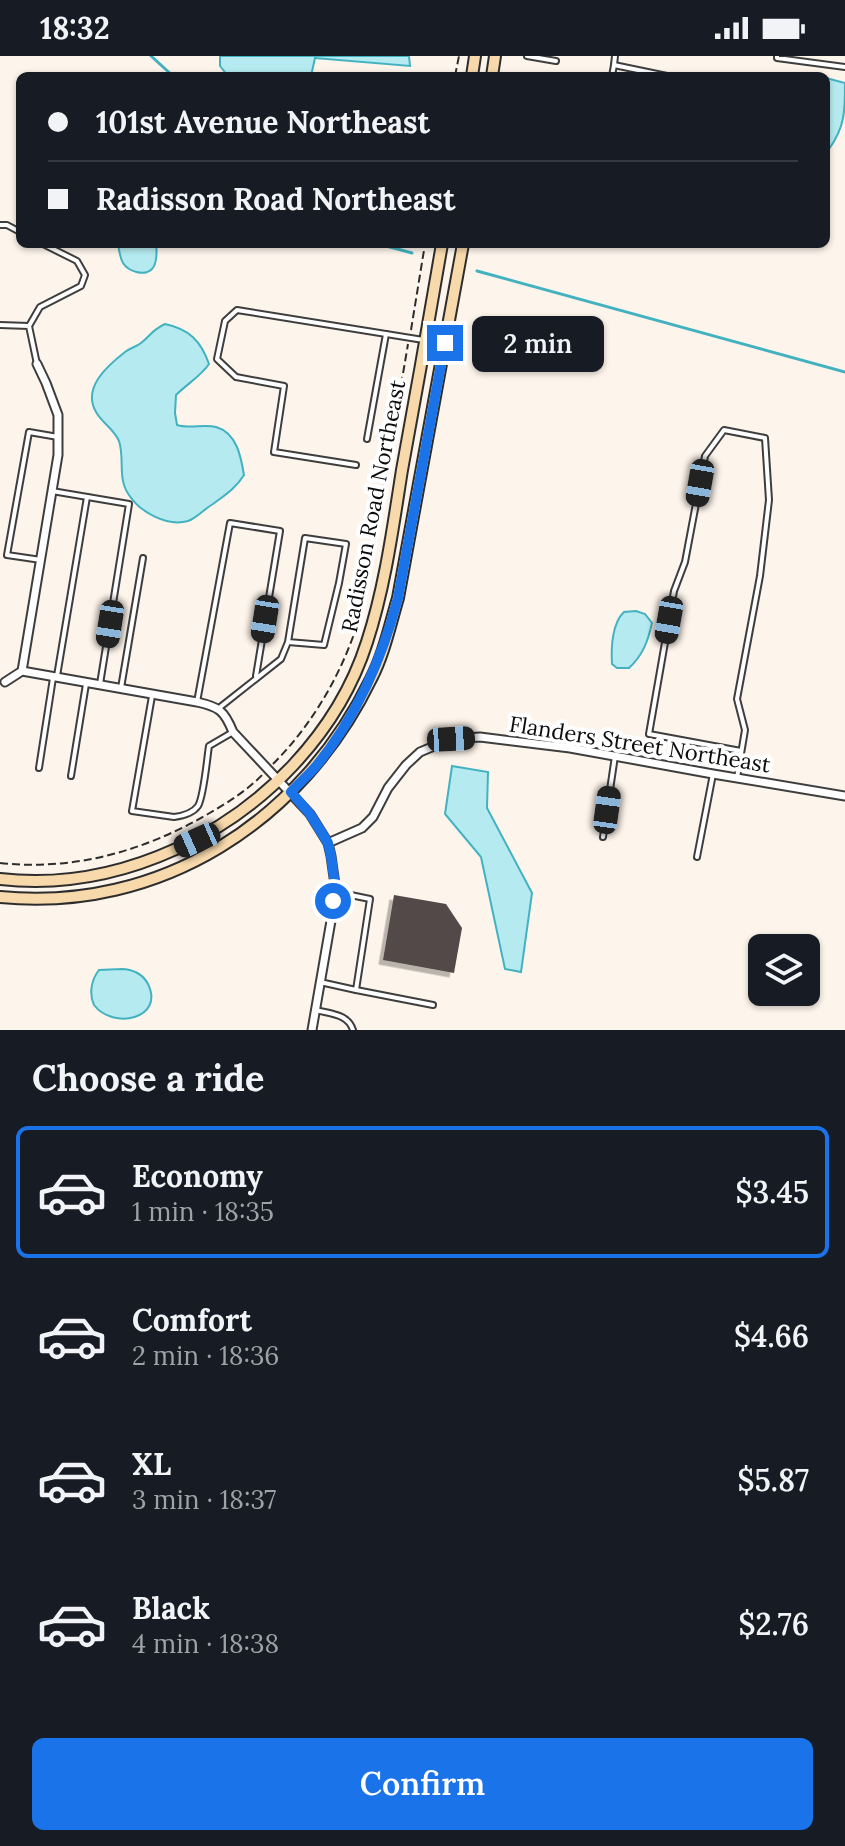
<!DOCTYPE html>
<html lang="en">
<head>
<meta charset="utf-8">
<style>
	body { margin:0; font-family:Lora,serif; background:#20242c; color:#f1f3f6; height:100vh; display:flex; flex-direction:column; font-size:30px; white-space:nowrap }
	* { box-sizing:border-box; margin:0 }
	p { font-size:26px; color:#9ea1a6 }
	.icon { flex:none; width:44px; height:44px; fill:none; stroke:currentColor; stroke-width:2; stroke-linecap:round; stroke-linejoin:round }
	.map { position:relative; height:974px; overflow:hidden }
	.details { display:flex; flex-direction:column; background:#171b24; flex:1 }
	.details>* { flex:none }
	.guide { position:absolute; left:16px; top:16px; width:814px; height:176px; border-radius:12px; box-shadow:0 2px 6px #0004; display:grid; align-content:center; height:176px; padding:0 32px; background:#171b24 }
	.fabs { position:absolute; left:748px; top:878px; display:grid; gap:16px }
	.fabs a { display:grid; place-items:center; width:72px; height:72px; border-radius:12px; background:#171b24; box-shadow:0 2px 6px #0004; font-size:40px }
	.end { position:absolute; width:36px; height:36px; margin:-18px; border:10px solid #1a73e8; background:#fff; box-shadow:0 0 0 4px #fff }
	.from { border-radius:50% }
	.bubble { position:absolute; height:56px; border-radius:12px; background:#171b24; box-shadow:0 2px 6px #0004; font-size:26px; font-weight:600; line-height:56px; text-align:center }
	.car { position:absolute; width:24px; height:48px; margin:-24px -12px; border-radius:10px; box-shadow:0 0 6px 2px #0007; background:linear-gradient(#222 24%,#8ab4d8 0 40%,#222 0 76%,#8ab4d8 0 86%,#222 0) }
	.guide b { display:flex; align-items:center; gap:28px; height:76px; font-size:30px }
	.guide b+b { border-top:2px solid #363941 }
	.guide i { width:20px; height:20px; background:#f1f3f6 }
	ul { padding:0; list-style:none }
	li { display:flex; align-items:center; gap:24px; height:132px; margin:0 16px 12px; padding:0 16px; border:4px solid transparent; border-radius:12px }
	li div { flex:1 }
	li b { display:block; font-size:30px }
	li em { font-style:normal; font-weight:600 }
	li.selected { border-color:#1a73e8 }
	li>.icon { width:72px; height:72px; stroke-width:1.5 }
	h2 { padding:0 32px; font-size:36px; line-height:96px }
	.primary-button { display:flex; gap:16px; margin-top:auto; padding:16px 32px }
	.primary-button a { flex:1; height:92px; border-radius:12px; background:#1a73e8; color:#fff; font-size:32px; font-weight:600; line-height:92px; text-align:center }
	.status { display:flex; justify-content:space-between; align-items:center; height:56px; padding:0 40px; background:#171b24; direction:ltr }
	.status svg { height:22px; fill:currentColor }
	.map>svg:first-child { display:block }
	.water { fill:#b5ebf0; stroke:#43b2c0; stroke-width:2 }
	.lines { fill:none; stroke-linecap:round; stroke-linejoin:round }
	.stream { stroke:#43b2c0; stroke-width:3 }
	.building { fill:#534a49; filter:url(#shadow) }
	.service-casing { stroke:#3e3e3e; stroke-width:8 }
	.minor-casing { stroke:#3e3e3e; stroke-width:11 }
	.secondary-casing { stroke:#2d2d2d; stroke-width:14 }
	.path { stroke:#2d2d2d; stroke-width:2; stroke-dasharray:8 4; stroke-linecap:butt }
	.service { stroke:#fff; stroke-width:4 }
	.minor { stroke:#fff; stroke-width:7 }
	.secondary { stroke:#f7d9ac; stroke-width:10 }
	.route { stroke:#1a73e8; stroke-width:10 }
	.labels { text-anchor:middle; stroke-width:8; stroke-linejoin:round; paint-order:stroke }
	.street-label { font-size:22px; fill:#0b0b0b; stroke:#fff }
</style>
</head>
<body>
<div class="status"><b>18:32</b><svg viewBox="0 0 49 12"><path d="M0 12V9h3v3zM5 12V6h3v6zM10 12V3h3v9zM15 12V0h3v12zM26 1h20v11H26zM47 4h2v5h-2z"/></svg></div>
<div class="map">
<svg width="845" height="974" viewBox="0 0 845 974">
	<defs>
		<filter id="shadow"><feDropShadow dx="-4.5" dy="4.5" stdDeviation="0" flood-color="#0004"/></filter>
	</defs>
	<rect width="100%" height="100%" fill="#fdf4eb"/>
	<g class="water">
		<path d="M 220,0 L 409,0 L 410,10 L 315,2 L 311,20 L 228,20 L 220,10 Z"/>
		<path d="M 826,22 L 845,27 C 845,55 845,71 829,93 L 826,93 Z"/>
		<path d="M 118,188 L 156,188 C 157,195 157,208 152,213 C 144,221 128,215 123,207 C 120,202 119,194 118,188 Z"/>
		<path d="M 165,268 C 189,273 201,285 209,308 C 201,320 187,328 176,339 L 175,357 L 177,369 C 190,373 204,368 216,371 C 237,377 241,401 244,419 C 236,432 225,439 213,448 C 204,453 197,462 188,465 C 167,471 140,456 129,439 C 117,422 125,403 119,385 C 114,373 102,367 96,356 C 82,332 107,310 125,296 C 130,292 136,291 141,287 C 151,279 152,274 165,268 Z"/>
		<path d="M 636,555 L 645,558 L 652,567 C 648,585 643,599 629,612 L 617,612 L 612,608 C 611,592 612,567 624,556 Z"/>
		<path d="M 452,710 L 488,716 L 487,752 L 532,837 L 521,916 L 505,913 L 481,801 L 445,758 Z"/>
		<path d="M 122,913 C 132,913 143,918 148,928 C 165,963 113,974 94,949 C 89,938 91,924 99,914 Z"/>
	</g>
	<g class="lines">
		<g class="stream">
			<path d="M 151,0 L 173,20"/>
			<path d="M 379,188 L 412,197"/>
			<path d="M 477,215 L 845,316"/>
		</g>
	</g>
	<path class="building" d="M 394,839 L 446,848 L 462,872 L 454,917 L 383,904 Z"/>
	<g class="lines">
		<defs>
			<g id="service">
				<path d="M 527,0 L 556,5"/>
				<path d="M 615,0 L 614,9 L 667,20"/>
				<path d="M 777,0 L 777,2 L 845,11"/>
				<path d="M 612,20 L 614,9"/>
				<path d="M 0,169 L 7,169 L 20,176"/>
				<path d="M 0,269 L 29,270 L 37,308"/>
				<path d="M 29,270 L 40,251 L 81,230 L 85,219 L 77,205 L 43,188"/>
				<path d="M 367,383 L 386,278"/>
				<path d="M 356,409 L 274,396 L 284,330 L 236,321 L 217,303 L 225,265 L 237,254 L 442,287"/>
				<path d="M 52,435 L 129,448 L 100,628"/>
				<path d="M 41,504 L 7,499 L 29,376 L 58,381"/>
				<path d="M 57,620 L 87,441"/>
				<path d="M 121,632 L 143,502"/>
				<path d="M 152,640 L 132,755 L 174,761 C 182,760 193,757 198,750 C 204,740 207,702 209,690 L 233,676"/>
				<path d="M 197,646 L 230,467 L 280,475 L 256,620"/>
				<path d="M 219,652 L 281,603 L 288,586 L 324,589 L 339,527 L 346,488 L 305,482 L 288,586"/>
				<path d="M 39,712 L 53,622"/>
				<path d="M 71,720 L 86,628"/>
				<path d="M 737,722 L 745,674 L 737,643 L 760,520 L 769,444 L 765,382 L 724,374 L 705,400 L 685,506 L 674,535 L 649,678 L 741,695"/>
				<path d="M 603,781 L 615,700"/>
				<path d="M 697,801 L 713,718"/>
				<path d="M 320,926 L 356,934 L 370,843 L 336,836"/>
				<path d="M 356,934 L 433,949"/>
				<path d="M 316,954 C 331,958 348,958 353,974"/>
			</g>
			<g id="minor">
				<path d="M 22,615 L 58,399 L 58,359 L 46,327 L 37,308"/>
				<path d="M 5,626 L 22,615 L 197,646 C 219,651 224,654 233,676 L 310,758 L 328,787 L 331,800 L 336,836 L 312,974"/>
				<path d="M 328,787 L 362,772 L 373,761 L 388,732 L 406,709 L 420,696 L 451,683 L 480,681 L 570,692 L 713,718 L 845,740"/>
			</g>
			<g id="secondary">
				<path d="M 472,20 L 475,0"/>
				<path d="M 492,20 L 495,0"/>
				<path d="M 0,823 C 61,830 121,818 176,793 C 263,754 338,677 367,586 C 385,531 393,471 402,414 C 416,339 429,263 442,188"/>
				<path d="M 0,841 C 160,857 302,765 371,623 C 384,598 390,569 398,542 L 463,188"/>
			</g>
		</defs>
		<use href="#service" class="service-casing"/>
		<use href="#minor" class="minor-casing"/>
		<use href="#secondary" class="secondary-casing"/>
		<g class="path">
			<path d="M 455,20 L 459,0"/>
			<path d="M 411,274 L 425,188"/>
			<path d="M 273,708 C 309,672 337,626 354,578 C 368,538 372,493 380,452 C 389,397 399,342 408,288"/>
			<path d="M 0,807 C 74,815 144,795 208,758 C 227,747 248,734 263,718"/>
		</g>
		<use href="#service" class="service"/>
		<use href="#minor" class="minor"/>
		<use href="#secondary" class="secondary"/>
	</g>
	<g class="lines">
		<path class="route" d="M 333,845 L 336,836 L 331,800 L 328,787 L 310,758 L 291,736 C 299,727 309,719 317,709 C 357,660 382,603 398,542 L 445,287"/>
	</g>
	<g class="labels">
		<g class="street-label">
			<text transform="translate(373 450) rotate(-79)" y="8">Radisson Road Northeast</text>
			<text transform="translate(640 688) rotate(9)" y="8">Flanders Street Northeast</text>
		</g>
	</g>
</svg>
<div class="fabs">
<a><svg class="icon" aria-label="layers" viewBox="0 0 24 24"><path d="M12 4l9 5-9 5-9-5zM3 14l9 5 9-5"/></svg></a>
</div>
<i class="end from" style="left:333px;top:845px"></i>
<i class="end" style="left:445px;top:287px"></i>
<div class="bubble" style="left:472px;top:260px;width:132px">2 min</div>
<i class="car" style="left:700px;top:427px;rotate:190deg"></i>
<i class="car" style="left:265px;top:563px;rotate:189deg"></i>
<i class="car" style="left:669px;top:564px;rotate:190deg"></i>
<i class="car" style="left:110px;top:568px;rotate:189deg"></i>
<i class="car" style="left:451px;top:683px;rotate:87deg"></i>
<i class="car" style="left:607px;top:754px;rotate:8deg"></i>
<i class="car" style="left:197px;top:784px;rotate:246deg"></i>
<div class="guide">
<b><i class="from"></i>101st Avenue Northeast</b>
<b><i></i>Radisson Road Northeast</b>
</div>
</div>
<section class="details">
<h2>Choose a ride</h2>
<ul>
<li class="selected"><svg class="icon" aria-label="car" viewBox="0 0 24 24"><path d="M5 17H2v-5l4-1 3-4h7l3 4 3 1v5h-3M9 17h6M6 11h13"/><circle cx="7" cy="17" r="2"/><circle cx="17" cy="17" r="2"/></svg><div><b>Economy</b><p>1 min · 18:35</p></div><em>$3.45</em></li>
<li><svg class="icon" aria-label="car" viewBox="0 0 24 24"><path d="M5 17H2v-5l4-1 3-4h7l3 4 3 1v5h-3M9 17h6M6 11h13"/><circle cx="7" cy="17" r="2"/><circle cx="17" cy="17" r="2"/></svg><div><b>Comfort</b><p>2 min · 18:36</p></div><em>$4.66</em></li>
<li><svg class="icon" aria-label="car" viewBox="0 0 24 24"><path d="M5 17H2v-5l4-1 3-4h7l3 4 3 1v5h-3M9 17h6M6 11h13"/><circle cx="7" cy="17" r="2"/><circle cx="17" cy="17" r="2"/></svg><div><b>XL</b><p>3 min · 18:37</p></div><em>$5.87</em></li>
<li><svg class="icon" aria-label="car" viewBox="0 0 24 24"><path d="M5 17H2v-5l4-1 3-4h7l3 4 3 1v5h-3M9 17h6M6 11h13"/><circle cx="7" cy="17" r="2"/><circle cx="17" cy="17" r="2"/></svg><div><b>Black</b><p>4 min · 18:38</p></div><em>$2.76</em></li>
</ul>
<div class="primary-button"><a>Confirm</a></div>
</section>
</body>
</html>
